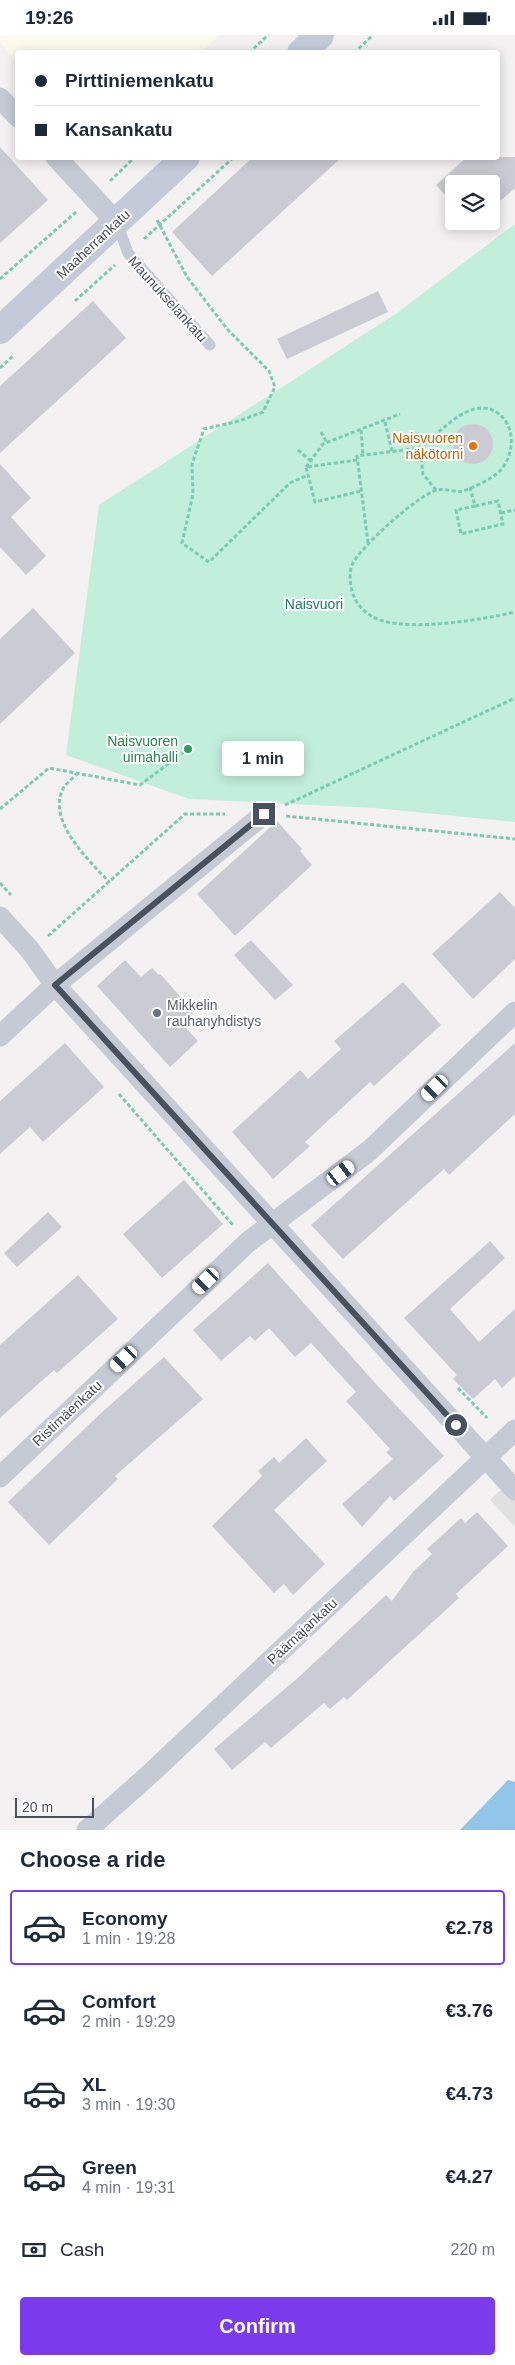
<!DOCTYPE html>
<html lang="en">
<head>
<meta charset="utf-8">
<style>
	body { margin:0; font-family:Arial,sans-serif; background:#f6f6f7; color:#1f2937; height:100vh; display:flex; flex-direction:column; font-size:19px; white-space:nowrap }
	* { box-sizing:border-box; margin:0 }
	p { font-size:16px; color:#747a83 }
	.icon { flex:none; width:28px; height:28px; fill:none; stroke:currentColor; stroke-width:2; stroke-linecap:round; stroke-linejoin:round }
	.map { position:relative; height:1795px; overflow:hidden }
	.sheet { display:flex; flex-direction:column; background:#fff; flex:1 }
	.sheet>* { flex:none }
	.hud { position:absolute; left:15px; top:15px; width:485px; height:110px; border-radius:5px; box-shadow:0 2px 12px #0003; display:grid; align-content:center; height:110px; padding:0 20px; background:#fff }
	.fabs { position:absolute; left:445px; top:140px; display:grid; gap:10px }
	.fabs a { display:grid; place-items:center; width:55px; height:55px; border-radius:5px; background:#fff; box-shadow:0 2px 12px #0003; font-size:25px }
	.scale { position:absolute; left:15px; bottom:12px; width:79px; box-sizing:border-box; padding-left:5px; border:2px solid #49505e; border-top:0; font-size:14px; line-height:18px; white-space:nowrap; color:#49505e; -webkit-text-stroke:4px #fff; paint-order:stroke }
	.end { position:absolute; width:22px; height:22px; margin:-11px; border:6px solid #49505e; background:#fff; box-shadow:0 0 0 2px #fff }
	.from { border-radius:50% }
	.bubble { position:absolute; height:35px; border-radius:5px; background:#fff; box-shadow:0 2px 12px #0003; font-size:16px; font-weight:800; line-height:35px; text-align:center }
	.car { position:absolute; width:15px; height:30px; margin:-15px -8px; border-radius:6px; box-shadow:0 0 4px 1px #0007; background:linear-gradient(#fff 24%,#345 0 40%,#fff 0 76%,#345 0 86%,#fff 0) }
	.hud b { display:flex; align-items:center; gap:18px; height:48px; font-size:19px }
	.hud b+b { border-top:1px solid #e0e1e3 }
	.hud i { width:12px; height:12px; background:#1f2937 }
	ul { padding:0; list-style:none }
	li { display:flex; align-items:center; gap:15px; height:75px; margin:0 10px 8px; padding:0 10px; border:2px solid transparent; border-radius:5px }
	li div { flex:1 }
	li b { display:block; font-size:19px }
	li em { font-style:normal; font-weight:800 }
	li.selected { border-color:#7c3aed }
	li>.icon { width:45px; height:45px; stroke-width:1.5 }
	h2 { padding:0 20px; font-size:22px; line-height:60px }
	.pay { display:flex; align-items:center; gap:12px; height:55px; padding:0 20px; font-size:19px }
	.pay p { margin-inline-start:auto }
	.cta { display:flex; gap:10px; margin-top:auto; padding:10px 20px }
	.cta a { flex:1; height:58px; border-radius:5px; background:#7c3aed; color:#fff; font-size:20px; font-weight:800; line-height:58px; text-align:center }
	.status { display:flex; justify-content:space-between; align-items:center; height:35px; padding:0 25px; background:#fff; direction:ltr }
	.status svg { height:14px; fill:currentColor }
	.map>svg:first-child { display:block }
	.commercial { fill:#fcfaec }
	.education { fill:#e1e0e0 }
	.green { fill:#c2eedc }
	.water { fill:#91c5e9 }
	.building { fill:#cbccd3 }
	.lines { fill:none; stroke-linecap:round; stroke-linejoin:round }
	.path { stroke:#7bcbb4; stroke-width:3; stroke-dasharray:4 2.5; stroke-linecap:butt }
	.lane { stroke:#c5cad5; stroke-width:11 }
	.street { stroke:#c5cad5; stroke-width:21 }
	.secondary { stroke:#c5cad9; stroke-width:28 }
	.route { stroke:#49505e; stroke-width:6 }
	.food-dot { fill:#e8710a; stroke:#fff; stroke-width:2 }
	.leisure-dot { fill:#2e9e5b; stroke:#fff; stroke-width:2 }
	.worship-dot { fill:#6b7280; stroke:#fff; stroke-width:2 }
	.labels { text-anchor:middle; stroke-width:4; stroke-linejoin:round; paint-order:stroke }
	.street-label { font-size:14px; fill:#49505e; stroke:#fff }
	.food-label { font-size:14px; fill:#c56008; stroke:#fff; text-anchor:end }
	.park-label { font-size:14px; fill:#1b7e61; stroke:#fff }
	.leisure-label { font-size:14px; fill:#27864d; stroke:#fff; text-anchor:end }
	.worship-label { font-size:14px; fill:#5b616d; stroke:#fff; text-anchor:start }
</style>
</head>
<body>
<div class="status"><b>19:26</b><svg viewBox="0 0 49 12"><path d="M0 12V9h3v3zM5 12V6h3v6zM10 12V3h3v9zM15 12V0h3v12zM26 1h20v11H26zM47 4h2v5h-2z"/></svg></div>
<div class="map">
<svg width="515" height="1795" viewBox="0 0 515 1795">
	<rect width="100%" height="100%" fill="#f3f1f1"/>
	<path class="commercial" d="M 0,0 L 220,0 L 201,17 L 18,18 L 17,27 L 0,8 Z"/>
	<path class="education" d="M 515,1441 L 515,1492 L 490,1465 Z"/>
	<path class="green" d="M 515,189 L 515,787 L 375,773 L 189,764 L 66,720 L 99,470 L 397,278 Z"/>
	<path class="water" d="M 508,1745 L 515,1747 L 515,1795 L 460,1795 Z"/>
	<g class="building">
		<path d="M 0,112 L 48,165 L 0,208 Z"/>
		<path d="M 253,122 L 342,122 L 212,241 L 172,197 Z"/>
		<path d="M 467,122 L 515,122 L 515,153 L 491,174 L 491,149 L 454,149 L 454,170 L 436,150 Z"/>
		<path d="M 378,256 L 388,277 L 287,324 L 277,304 Z"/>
		<path d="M 93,266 L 126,303 L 0,418 L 0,351 Z"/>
		<circle cx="473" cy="409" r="20"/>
		<path d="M 0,429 L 31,463 L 11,482 L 46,521 L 26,540 L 0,512 Z"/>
		<path d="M 33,573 L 75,618 L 0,689 L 0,604 Z"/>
		<path d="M 277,786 L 302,814 L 300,816 L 312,830 L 235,901 L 197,859 Z"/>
		<path d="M 500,857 L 515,873 L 515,924 L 473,964 L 432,919 Z"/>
		<path d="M 251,905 L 293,950 L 275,965 L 234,920 Z"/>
		<path d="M 125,925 L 141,942 L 152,933 L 159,940 L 160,939 L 188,970 L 186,972 L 193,979 L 182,989 L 198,1006 L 170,1032 L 97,951 Z"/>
		<path d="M 403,947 L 441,990 L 374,1051 L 370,1047 L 305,1107 L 310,1111 L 273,1144 L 232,1097 L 300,1035 L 308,1044 L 341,1014 L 334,1006 Z"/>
		<path d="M 65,1008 L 104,1052 L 43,1107 L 30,1092 L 0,1119 L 0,1066 Z"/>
		<path d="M 515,1008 L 515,1079 L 449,1140 L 444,1134 L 343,1224 L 311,1190 Z"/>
		<path d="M 184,1145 L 223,1189 L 162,1243 L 123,1199 Z"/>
		<path d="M 48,1177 L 62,1192 L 17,1232 L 4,1218 Z"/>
		<path d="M 490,1206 L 505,1223 L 450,1274 L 479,1307 L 515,1274 L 515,1341 L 502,1353 L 495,1344 L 473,1364 L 453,1344 L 457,1340 L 404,1283 Z"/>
		<path d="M 268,1228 L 376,1349 L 444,1421 L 394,1466 L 390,1461 L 362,1492 L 342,1469 L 393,1424 L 386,1417 L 390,1414 L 346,1366 L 356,1357 L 311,1308 L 295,1322 L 269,1293 L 255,1306 L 250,1301 L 221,1326 L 193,1295 Z"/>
		<path d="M 78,1240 L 118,1284 L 57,1338 L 54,1335 L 0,1383 L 0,1310 Z"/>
		<path d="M 164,1322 L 203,1364 L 115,1441 L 118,1444 L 49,1510 L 8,1467 L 100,1379 Z"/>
		<path d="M 306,1403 L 327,1426 L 274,1475 L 325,1529 L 293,1560 L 284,1549 L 274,1558 L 212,1491 L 262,1441 L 258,1436 L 274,1422 L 279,1428 Z"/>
		<path d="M 477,1477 L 508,1511 L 456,1559 L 459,1563 L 347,1665 L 344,1662 L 330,1674 L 324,1668 L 271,1713 L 265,1707 L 232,1735 L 214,1714 L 300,1641 L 386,1560 L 392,1566 L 413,1537 L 432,1519 L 427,1514 L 461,1483 L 465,1488 Z"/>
	</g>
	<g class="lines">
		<g class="path">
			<path d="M 249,18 L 268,0"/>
			<path d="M 354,18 L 373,0"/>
			<path d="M 110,146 L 135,122"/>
			<path d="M 157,185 L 187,242 L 228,295 L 269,336 L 275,352 L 263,377 L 239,386 L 204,394 L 192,429 L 193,459 L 182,508 L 209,527 L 290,448 L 308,440"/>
			<path d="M 144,204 L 234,122"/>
			<path d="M 0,244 L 76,177"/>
			<path d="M 75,266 L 115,230"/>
			<path d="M 0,333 L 14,320"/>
			<path d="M 385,387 L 392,416"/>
			<path d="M 361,395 L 363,420"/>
			<path d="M 321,397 L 327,408"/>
			<path d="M 298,415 L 311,426"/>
			<path d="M 357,425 L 306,432 L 315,467 L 361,456"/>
			<path d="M 306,432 L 323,409 L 400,379"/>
			<path d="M 470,452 L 475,471 L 456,475 L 461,499 L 503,489 L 498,466 L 475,471"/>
			<path d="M 436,455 L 423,439 L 420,413 C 443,395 478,352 505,385 C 515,400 513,421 500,436 C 493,443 473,453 463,456 C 455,458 445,453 437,455 C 419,459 359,513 352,530 C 349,537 350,548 352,556 C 356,570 366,580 380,585 C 414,596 480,585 515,577"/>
			<path d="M 501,478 L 515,475"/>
			<path d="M 368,508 L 357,421 L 420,413"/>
			<path d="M 78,738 C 74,742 68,747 64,752 C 45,785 89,825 109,847"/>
			<path d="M 285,770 L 515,663"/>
			<path d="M 0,774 L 49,733 L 140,750 L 188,714"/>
			<path d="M 286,781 L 515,804"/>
			<path d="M 0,848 L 11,860"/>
			<path d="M 48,901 L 185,779 L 225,779"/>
			<path d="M 119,1059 L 233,1190"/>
			<path d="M 458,1353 L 487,1383"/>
		</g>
		<path class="lane" d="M 117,188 L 128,218 L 210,310"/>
		<g class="street">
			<path d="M 0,63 L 18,82"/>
			<path d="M 56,122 L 117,188"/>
			<path d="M 0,882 L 30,915 L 55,950 L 515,1455"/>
			<path d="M 0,1001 L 55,950 L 264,779"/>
			<path d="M 0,1442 L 248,1207 L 369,1116 L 515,977"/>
			<path d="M 87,1795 L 150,1739 L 515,1395"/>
		</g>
		<g class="secondary">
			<path d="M 301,18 L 320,0"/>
			<path d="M 0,295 L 186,122"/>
		</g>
	</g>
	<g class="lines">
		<path class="route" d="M 264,779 L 55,950 L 456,1390"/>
	</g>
	<circle class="food-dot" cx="473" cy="411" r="5"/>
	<circle class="leisure-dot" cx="188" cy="714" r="5"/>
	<circle class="worship-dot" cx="157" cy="978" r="5"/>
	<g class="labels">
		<g class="street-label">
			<text transform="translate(93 209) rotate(-43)" y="5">Maaherrankatu</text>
			<text transform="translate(168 264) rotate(48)" y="5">Maunukselankatu</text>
			<text transform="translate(67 1378) rotate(-43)" y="5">Ristimäenkatu</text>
			<text transform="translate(302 1596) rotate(-43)" y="5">Päämajankatu</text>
		</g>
		<g class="food-label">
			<text x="463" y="408">Naisvuoren<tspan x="463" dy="16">näkötorni</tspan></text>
		</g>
		<g class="park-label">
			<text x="314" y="574">Naisvuori</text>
		</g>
		<g class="leisure-label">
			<text x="178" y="711">Naisvuoren<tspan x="178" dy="16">uimahalli</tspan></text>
		</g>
		<g class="worship-label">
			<text x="167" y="975">Mikkelin<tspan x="167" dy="16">rauhanyhdistys</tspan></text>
		</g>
	</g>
</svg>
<div class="fabs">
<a><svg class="icon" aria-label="layers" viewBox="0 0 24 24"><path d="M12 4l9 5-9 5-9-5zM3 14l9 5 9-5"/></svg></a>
</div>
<div class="scale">20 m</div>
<i class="end from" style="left:456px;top:1390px"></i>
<i class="end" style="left:264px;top:779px"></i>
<div class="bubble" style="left:222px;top:706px;width:82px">1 min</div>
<i class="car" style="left:435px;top:1053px;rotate:226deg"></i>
<i class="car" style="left:341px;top:1138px;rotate:53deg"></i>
<i class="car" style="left:206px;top:1246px;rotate:226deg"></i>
<i class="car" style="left:124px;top:1324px;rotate:227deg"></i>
<div class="hud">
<b><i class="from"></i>Pirttiniemenkatu</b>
<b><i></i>Kansankatu</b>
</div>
</div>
<section class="sheet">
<h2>Choose a ride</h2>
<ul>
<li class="selected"><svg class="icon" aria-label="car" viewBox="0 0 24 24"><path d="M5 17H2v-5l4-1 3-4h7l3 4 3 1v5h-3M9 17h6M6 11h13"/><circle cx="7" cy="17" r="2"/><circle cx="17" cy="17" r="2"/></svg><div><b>Economy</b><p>1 min · 19:28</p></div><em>€2.78</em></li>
<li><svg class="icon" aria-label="car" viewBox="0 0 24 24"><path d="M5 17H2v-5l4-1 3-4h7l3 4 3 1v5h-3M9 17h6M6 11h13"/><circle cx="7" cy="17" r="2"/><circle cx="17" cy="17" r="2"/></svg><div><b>Comfort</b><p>2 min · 19:29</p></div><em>€3.76</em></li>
<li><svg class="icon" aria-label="car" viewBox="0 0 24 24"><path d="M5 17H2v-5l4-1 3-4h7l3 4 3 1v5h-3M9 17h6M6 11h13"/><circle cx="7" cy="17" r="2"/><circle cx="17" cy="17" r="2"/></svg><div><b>XL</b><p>3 min · 19:30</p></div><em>€4.73</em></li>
<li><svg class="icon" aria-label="car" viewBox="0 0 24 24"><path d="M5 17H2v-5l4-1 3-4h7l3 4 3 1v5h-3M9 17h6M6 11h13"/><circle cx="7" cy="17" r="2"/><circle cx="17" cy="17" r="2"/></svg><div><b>Green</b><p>4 min · 19:31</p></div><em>€4.27</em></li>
</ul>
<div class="pay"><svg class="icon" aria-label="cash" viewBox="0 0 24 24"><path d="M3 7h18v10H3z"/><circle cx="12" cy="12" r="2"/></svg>Cash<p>220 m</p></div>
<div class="cta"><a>Confirm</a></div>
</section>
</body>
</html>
